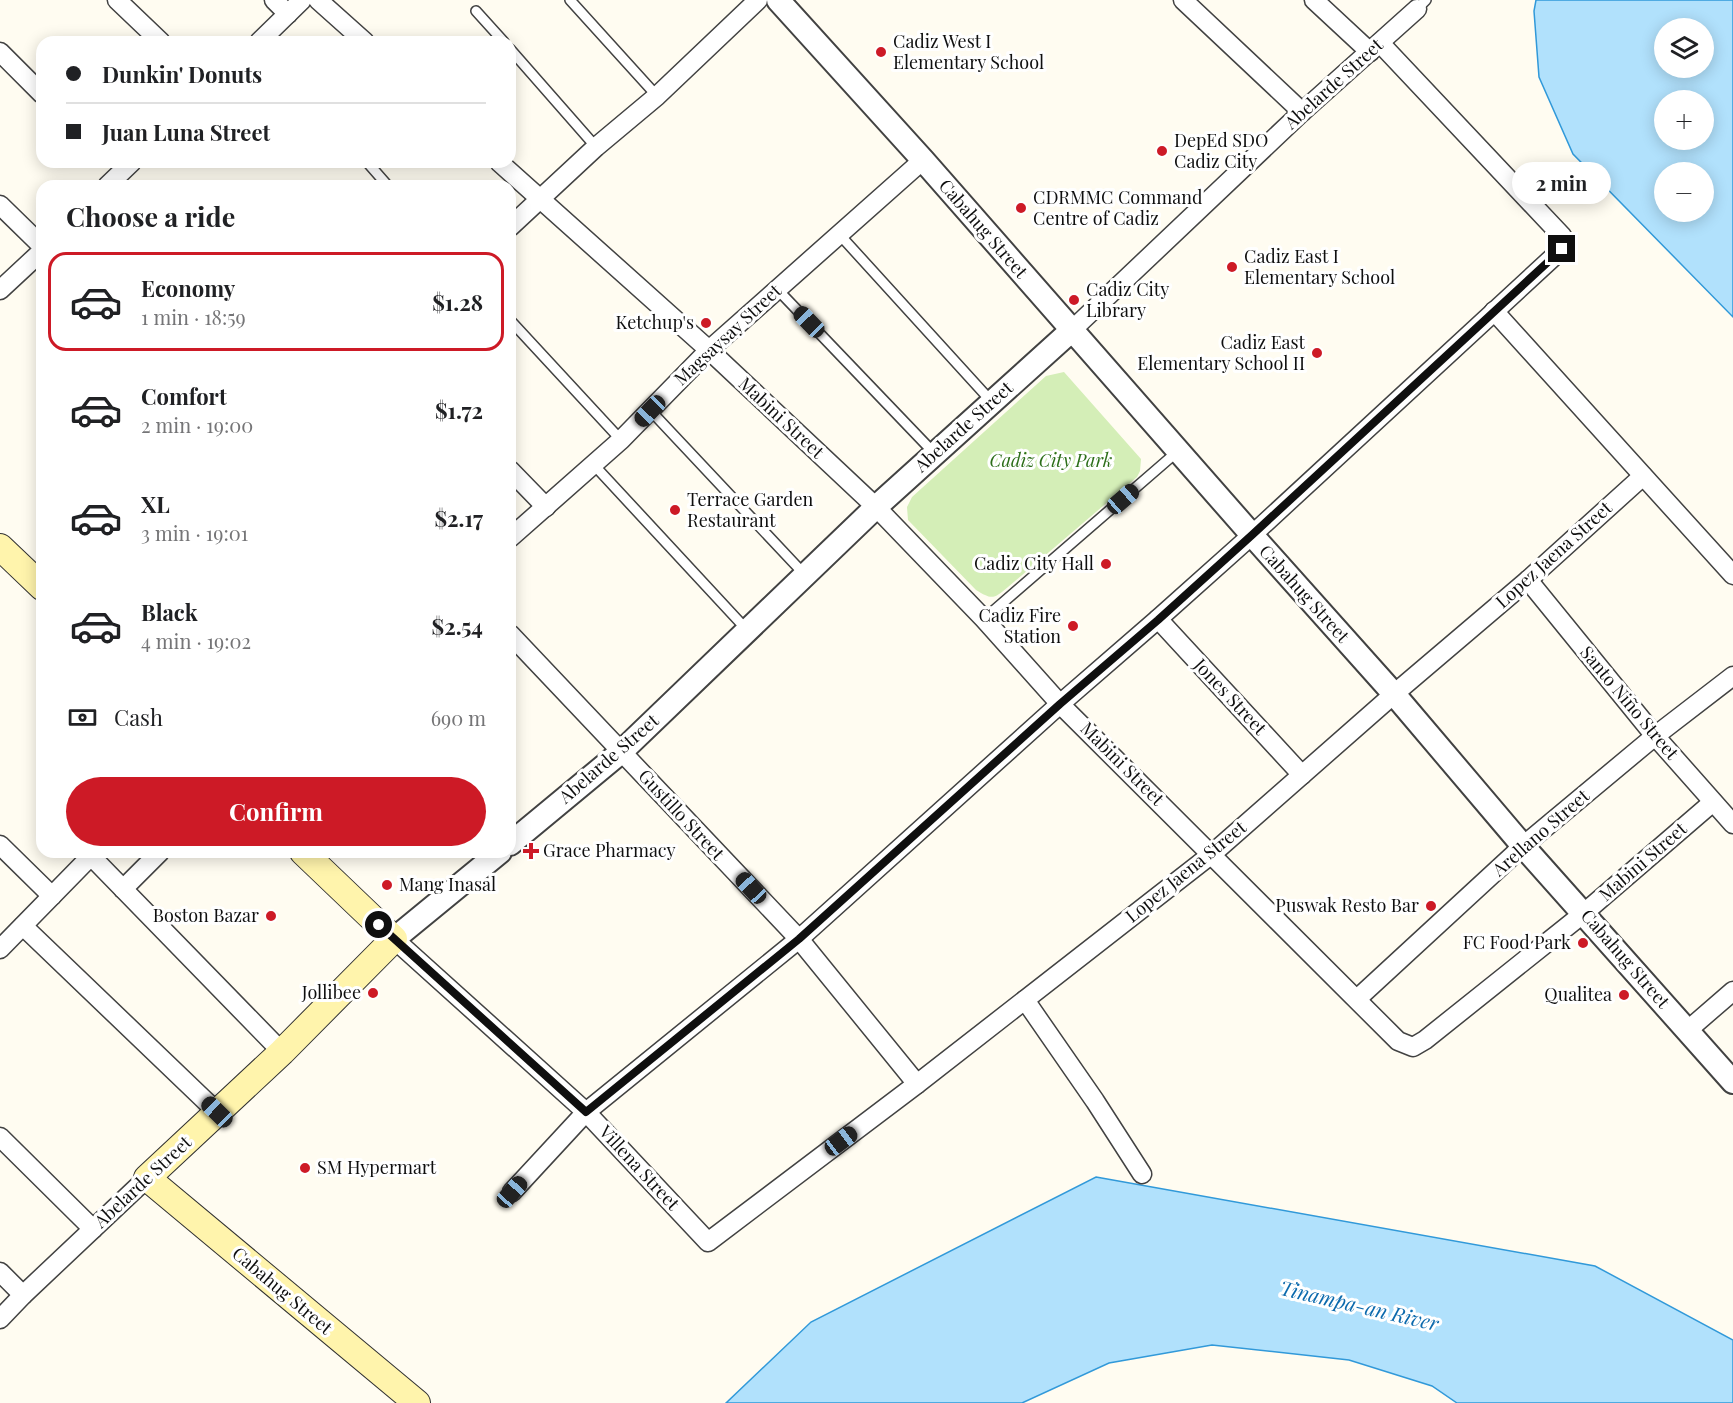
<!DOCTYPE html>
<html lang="en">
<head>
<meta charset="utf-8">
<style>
	body { margin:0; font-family:"Playfair Display",serif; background:#f6f6f6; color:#202124; height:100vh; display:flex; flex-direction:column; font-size:22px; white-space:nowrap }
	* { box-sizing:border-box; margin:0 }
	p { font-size:20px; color:#757577 }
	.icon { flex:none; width:33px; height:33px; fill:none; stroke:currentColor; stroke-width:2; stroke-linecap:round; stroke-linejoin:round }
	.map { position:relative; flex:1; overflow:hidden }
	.sheet { position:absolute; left:36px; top:180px; width:480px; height:678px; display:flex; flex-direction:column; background:#fff; border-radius:18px; box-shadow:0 3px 15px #0003 }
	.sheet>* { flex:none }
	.banner { position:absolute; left:36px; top:36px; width:480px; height:132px; border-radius:18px; box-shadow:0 3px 15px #0003; display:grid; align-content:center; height:132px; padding:0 30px; background:#fff }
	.buttons { position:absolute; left:1654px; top:18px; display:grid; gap:12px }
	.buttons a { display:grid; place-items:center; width:60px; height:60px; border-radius:50%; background:#fff; box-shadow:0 3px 15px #0003; font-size:30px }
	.end { position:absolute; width:27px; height:27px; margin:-14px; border:8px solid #0f0f0f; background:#fff; box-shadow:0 0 0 3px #fff }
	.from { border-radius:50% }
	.bubble { position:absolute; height:42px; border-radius:21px; background:#fff; box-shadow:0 3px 15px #0003; font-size:20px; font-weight:700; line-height:42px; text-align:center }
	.car { position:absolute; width:18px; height:36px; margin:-18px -9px; border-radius:8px; box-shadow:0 0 4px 2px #0007; background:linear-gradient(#222 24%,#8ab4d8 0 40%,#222 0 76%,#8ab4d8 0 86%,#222 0) }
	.banner b { display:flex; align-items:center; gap:21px; height:57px; font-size:22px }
	.banner b+b { border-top:2px solid #e0e0e0 }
	.banner i { width:15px; height:15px; background:#202124 }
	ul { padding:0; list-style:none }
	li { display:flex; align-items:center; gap:18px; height:99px; margin:0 12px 9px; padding:0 18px; border:3px solid transparent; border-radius:18px }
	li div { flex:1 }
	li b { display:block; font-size:22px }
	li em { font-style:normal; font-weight:700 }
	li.active { border-color:#cd1a26 }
	li>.icon { width:54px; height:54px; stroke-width:1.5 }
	h2 { padding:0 30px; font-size:27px; line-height:72px }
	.pay { display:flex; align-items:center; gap:15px; height:66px; padding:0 30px; font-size:22px }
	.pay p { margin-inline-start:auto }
	.cta { display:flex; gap:12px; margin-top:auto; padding:12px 30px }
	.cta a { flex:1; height:69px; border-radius:36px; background:#cd1a26; color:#fff; font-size:24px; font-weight:700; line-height:69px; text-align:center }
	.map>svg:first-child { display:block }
	.green { fill:#d4eeb7 }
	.water { fill:#b1e1fc; stroke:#3199d9; stroke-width:1.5; fill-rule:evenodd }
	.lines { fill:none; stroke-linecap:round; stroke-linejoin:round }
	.service-casing { stroke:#424242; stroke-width:12 }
	.minor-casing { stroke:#424242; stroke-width:21 }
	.tertiary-casing { stroke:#424242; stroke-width:26 }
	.secondary-casing { stroke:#313131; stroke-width:28 }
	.service { stroke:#fff; stroke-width:9 }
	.minor { stroke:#fff; stroke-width:18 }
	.tertiary { stroke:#fff; stroke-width:22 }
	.secondary { stroke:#fff4ac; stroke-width:26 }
	.route { stroke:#0f0f0f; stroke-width:8 }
	.poi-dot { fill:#cd1a26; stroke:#fff; stroke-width:2 }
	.labels { text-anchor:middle; stroke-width:6; stroke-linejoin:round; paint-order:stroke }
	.poi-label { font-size:18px; fill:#0f0f0f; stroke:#fff; text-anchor:start }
	.street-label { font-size:18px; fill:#0f0f0f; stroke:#fff }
	.park-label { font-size:18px; font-style:italic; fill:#2c6e19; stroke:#fff }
	.water-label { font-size:20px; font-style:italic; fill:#0c6aad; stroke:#fff }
</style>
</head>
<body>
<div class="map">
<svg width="1733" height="1403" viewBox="0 0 1733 1403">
	<rect width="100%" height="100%" fill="#fffcf1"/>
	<path class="green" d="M 1064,372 L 1141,459 L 1140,471 L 1137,477 L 1008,587 C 994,599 992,600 976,590 L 908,520 L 907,507 L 912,497 L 1046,376 Z"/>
	<g class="water">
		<path d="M 1536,0 L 1733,0 L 1733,317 L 1573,154 L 1539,77 L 1534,11 ZM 1665,28 L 1704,28 L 1704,68 L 1665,68 ZM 1704,100 L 1704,140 L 1665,140 L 1665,100 ZM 1665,172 L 1704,172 L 1704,212 L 1665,212 Z"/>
		<path d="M 1096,1177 L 1595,1266 L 1733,1340 L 1733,1403 L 1457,1403 L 1432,1386 L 1349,1360 L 1212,1345 L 1109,1363 L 1022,1403 L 726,1403 L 811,1322 Z"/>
	</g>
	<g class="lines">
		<defs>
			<g id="service">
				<path d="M 570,0 L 657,96"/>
				<path d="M 1417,9 L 1426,0"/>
				<path d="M 476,11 L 504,42"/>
				<path d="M 510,49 L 596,147"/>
				<path d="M 367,162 L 388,186"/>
				<path d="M 839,234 L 991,401"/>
				<path d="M 777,289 L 935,454"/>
				<path d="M 510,320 L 621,440"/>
				<path d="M 650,410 L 805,575"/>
				<path d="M 594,465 L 747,630"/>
				<path d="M 984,619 L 1178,451"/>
			</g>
			<g id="minor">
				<path d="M 117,0 L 161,42"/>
				<path d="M 274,0 L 288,14"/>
				<path d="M 318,0 L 365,42"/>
				<path d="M 1183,0 L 1302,112"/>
				<path d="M 1314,0 L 1370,52"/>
				<path d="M 259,42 L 302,0"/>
				<path d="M 0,52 L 42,94"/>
				<path d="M 499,162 L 709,350 L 876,507 L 984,619 L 1060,704 L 1398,1041 L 1413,1047 L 1425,1040 L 1584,913 L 1713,802"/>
				<path d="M 107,186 L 132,162"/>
				<path d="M 0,205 L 42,246"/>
				<path d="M 510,227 L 596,147 L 657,96 L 758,0"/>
				<path d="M 0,290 L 42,251"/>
				<path d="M 1494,311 L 1733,575"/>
				<path d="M 1072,330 L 1302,112 L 1417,9"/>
				<path d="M 510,470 L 546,507"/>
				<path d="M 510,538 L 621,440 L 709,350 L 923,160"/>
				<path d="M 1528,580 L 1655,736 L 1733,824"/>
				<path d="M 1158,619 L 1302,775"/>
				<path d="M 510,634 L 799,939 L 917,1084"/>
				<path d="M 0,845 L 52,896"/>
				<path d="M 123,889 L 160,852"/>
				<path d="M 23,926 L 217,1112"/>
				<path d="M 394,939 L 586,1112 L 708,1242 L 917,1084 L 1212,854 L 1394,694 L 1528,580 L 1643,476"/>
				<path d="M 0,949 L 91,856 L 282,1052"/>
				<path d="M 1357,999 L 1523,846 L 1655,736 L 1733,676"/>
				<path d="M 1025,1000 L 1095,1101 L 1142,1174"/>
				<path d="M 1688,1030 L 1733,991"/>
				<path d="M 0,1137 L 93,1229"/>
				<path d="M 512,1192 L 586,1112 L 799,939 L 1060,704 L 1158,619 L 1252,535 L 1562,249 L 1565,243 L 1562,236 L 1380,43"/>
				<path d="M 0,1272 L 23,1295"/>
				<path d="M 0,1319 L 23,1295 L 147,1178"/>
			</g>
			<g id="tertiary">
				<path d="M 778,0 L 923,160 L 1252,535 L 1394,694 L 1523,846 L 1733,1082"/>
				<path d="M 510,844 L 621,752 L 876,507 L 1072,330"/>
				<path d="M 394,939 L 500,852"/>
			</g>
			<g id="secondary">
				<path d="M 0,547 L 42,587"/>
				<path d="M 303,852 L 394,939 L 282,1052 L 147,1178 L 417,1403"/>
			</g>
		</defs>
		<use href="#service" class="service-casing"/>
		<use href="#minor" class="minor-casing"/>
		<use href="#tertiary" class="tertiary-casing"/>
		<use href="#secondary" class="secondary-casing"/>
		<use href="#service" class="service"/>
		<use href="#minor" class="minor"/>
		<use href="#tertiary" class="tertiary"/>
		<use href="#secondary" class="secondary"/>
	</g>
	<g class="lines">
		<path class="route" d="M 379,925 L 586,1112 L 799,939 L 1060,704 L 1158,620 L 1252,535 L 1562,249"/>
	</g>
	<g class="poi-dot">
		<circle cx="881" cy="52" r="6"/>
		<circle cx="1162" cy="151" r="6"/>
		<circle cx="1021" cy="208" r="6"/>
		<circle cx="1232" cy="267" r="6"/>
		<circle cx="1074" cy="300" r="6"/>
		<circle cx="706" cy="323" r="6"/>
		<circle cx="1317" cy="353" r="6"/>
		<circle cx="675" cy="510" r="6"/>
		<circle cx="1106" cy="564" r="6"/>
		<circle cx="1073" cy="626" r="6"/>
		<path d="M528 842h6v6h6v6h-6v6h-6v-6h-6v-6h6z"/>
		<circle cx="387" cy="885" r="6"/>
		<circle cx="1431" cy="906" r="6"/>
		<circle cx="271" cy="916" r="6"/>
		<circle cx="1583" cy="943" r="6"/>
		<circle cx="373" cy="993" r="6"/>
		<circle cx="1624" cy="995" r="6"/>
		<circle cx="305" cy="1168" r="6"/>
	</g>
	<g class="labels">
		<g class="poi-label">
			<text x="893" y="48">Cadiz West I<tspan x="893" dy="21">Elementary School</tspan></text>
			<text x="1174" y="147">DepEd SDO<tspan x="1174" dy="21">Cadiz City</tspan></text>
			<text x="1033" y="204">CDRMMC Command<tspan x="1033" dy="21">Centre of Cadiz</tspan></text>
			<text x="1244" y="263">Cadiz East I<tspan x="1244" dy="21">Elementary School</tspan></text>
			<text x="1086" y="296">Cadiz City<tspan x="1086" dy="21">Library</tspan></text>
			<text x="694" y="329" text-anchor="end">Ketchup's</text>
			<text x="1305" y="349" text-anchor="end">Cadiz East<tspan x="1305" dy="21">Elementary School II</tspan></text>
			<text x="687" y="506">Terrace Garden<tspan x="687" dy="21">Restaurant</tspan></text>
			<text x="1094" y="570" text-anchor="end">Cadiz City Hall</text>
			<text x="1061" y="622" text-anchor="end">Cadiz Fire<tspan x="1061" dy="21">Station</tspan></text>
			<text x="543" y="857">Grace Pharmacy</text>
			<text x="399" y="891">Mang Inasal</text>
			<text x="1419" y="912" text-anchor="end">Puswak Resto Bar</text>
			<text x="259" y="922" text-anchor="end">Boston Bazar</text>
			<text x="1571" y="949" text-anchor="end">FC Food Park</text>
			<text x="361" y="999" text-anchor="end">Jollibee</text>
			<text x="1612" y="1001" text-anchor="end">Qualitea</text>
			<text x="317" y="1174">SM Hypermart</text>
		</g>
		<g class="street-label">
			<text transform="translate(1334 84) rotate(-42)" y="6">Abelarde Street</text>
			<text transform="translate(983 229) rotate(49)" y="6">Cabahug Street</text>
			<text transform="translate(728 335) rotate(-43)" y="6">Magsaysay Street</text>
			<text transform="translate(781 418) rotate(43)" y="6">Mabini Street</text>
			<text transform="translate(964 427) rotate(-42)" y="6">Abelarde Street</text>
			<text transform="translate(1554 555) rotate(-42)" y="6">Lopez Jaena Street</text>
			<text transform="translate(1304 594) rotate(48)" y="6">Cabahug Street</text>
			<text transform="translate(1230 697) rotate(47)" y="6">Jones Street</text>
			<text transform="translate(1629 703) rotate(50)" y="6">Santo Niño Street</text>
			<text transform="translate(609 759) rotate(-41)" y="6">Abelarde Street</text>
			<text transform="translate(1122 764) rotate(45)" y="6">Mabini Street</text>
			<text transform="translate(681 815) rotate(47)" y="6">Gustillo Street</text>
			<text transform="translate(1541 833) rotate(-41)" y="6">Arellano Street</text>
			<text transform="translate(1643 862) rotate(-41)" y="6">Mabini Street</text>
			<text transform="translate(1186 872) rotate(-39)" y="6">Lopez Jaena Street</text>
			<text transform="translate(1625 959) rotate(49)" y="6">Cabahug Street</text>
			<text transform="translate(639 1168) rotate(47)" y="6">Villena Street</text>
			<text transform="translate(143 1182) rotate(-43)" y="6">Abelarde Street</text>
			<text transform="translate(282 1291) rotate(40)" y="6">Cabahug Street</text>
		</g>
		<g class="park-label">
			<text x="1051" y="467">Cadiz City Park</text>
		</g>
		<g class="water-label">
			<text transform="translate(1359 1306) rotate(13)" y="7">Tinampa-an River</text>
		</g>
	</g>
</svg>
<div class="buttons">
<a><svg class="icon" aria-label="layers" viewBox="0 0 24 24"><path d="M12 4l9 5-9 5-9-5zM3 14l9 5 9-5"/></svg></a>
<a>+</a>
<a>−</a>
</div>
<i class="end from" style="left:379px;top:925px"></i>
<i class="end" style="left:1562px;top:249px"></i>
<div class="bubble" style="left:1512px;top:162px;width:99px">2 min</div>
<i class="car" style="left:809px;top:322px;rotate:316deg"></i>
<i class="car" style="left:650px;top:411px;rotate:224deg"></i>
<i class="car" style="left:1123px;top:499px;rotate:49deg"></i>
<i class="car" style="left:751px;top:888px;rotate:317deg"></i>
<i class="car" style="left:217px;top:1112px;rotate:314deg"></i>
<i class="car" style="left:841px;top:1141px;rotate:53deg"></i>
<i class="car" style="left:512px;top:1192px;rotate:42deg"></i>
<div class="banner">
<b><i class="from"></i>Dunkin' Donuts</b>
<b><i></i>Juan Luna Street</b>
</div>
<section class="sheet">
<h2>Choose a ride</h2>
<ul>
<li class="active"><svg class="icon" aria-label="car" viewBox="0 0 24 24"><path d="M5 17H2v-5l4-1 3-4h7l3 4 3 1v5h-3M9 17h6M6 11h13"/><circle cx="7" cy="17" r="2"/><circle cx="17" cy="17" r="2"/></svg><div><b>Economy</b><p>1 min · 18:59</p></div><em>$1.28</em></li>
<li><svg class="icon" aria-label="car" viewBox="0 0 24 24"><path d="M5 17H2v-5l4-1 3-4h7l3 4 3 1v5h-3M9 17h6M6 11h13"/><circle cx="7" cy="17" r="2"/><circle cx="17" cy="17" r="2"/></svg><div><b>Comfort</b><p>2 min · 19:00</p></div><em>$1.72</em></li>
<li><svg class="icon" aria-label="car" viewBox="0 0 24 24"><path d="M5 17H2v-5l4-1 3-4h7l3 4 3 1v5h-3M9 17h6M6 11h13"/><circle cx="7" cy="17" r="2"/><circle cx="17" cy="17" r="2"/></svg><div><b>XL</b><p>3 min · 19:01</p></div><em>$2.17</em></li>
<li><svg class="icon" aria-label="car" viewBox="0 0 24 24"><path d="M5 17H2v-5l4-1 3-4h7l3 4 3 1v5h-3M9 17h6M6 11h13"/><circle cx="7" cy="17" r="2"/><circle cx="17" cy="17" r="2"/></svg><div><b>Black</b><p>4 min · 19:02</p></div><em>$2.54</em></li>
</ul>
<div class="pay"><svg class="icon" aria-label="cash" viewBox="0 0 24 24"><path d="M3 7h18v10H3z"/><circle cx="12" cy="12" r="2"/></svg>Cash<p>690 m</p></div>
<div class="cta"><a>Confirm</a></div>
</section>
</div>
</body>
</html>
